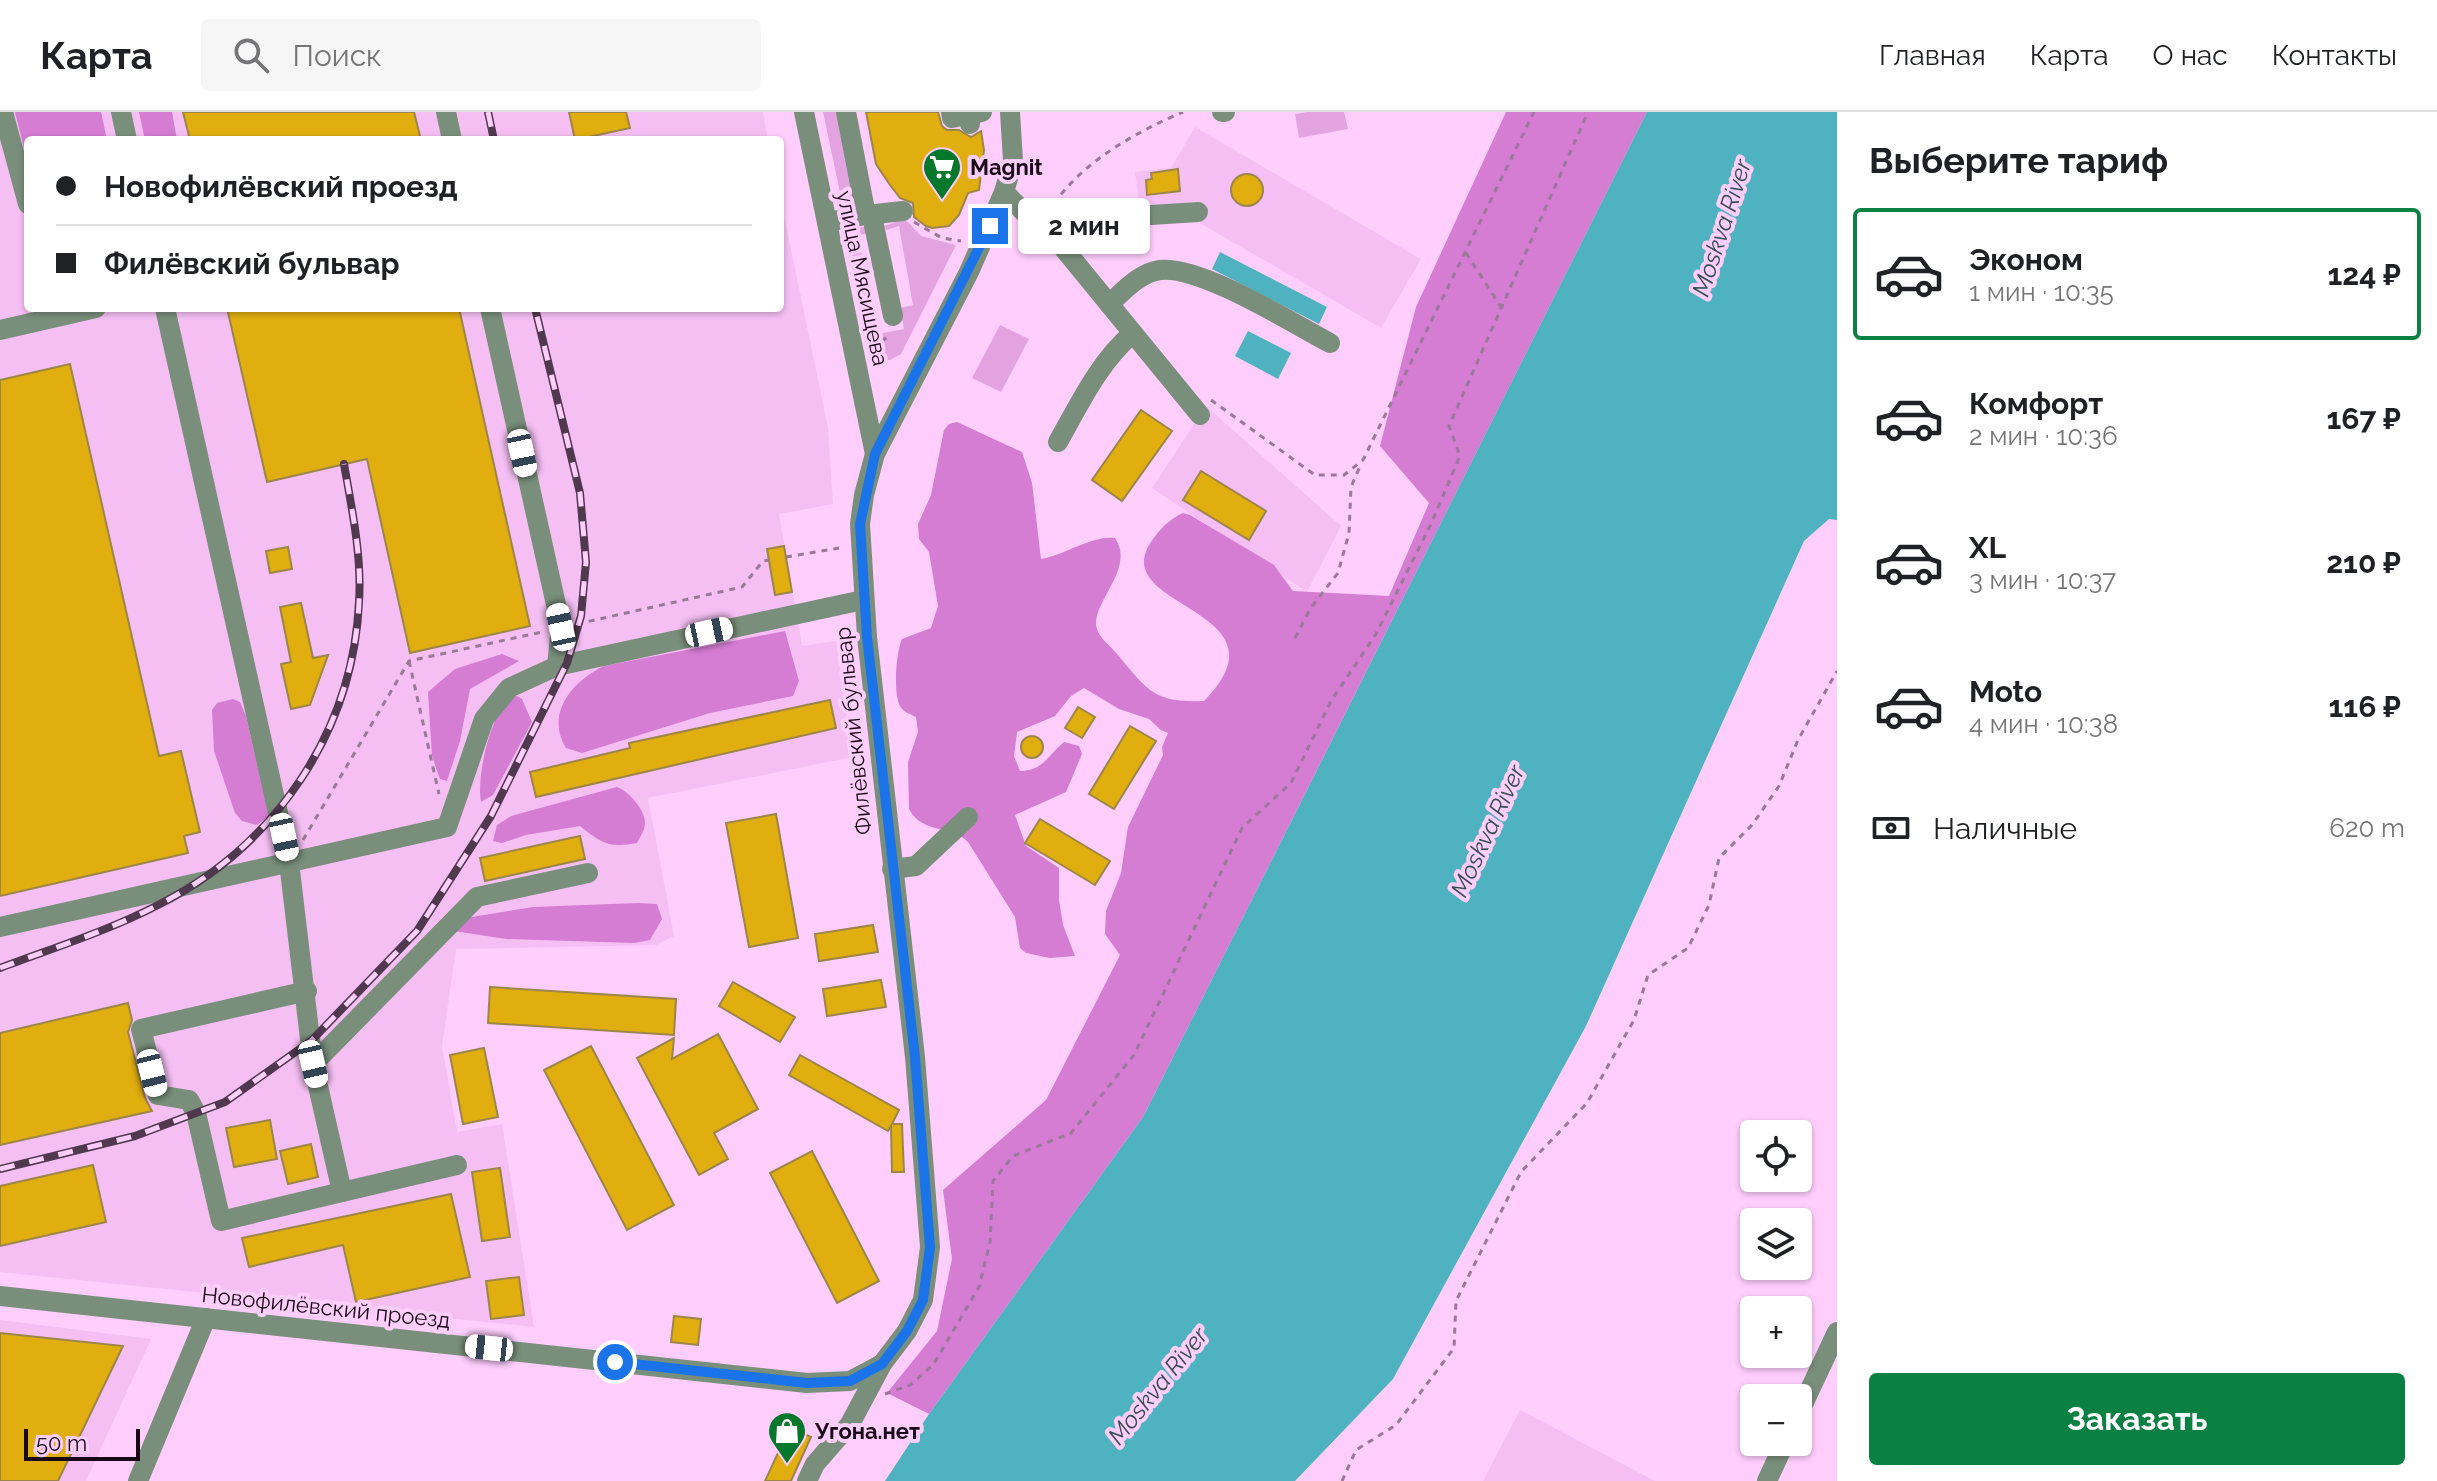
<!DOCTYPE html>
<html lang="ru">
<head>
<meta charset="utf-8">
<style>
	body { margin:0; font-family:Raleway,sans-serif; background:#f6f6f6; color:#202124; height:100vh; display:flex; flex-direction:column; font-size:30px; white-space:nowrap }
	* { box-sizing:border-box; margin:0 }
	p { font-size:26px; color:#757577 }
	.icon { flex:none; width:44px; height:44px; fill:none; stroke:currentColor; stroke-width:2; stroke-linecap:round; stroke-linejoin:round }
	.map { position:relative; flex:1; overflow:hidden }
	.details { display:flex; flex-direction:column; background:#fff; width:600px }
	.details>* { flex:none }
	.hud { position:absolute; left:24px; top:24px; width:760px; height:176px; border-radius:8px; box-shadow:0 2px 6px #0004; display:grid; align-content:center; height:176px; padding:0 32px; background:#fff }
	.buttons { position:absolute; left:1740px; top:1008px; display:grid; gap:16px }
	.buttons a { display:grid; place-items:center; width:72px; height:72px; border-radius:8px; background:#fff; box-shadow:0 2px 6px #0004; font-size:40px }
	.scale { position:absolute; left:24px; bottom:20px; width:116px; box-sizing:border-box; padding-left:8px; border:4px solid #170717; border-top:0; font-size:22px; line-height:28px; white-space:nowrap; color:#170717; -webkit-text-stroke:6px #ffcefd; paint-order:stroke }
	.end { position:absolute; width:36px; height:36px; margin:-18px; border:10px solid #1a73e8; background:#fff; box-shadow:0 0 0 4px #fff }
	.from { border-radius:50% }
	.bubble { position:absolute; height:56px; border-radius:8px; background:#fff; box-shadow:0 2px 6px #0004; font-size:26px; font-weight:700; line-height:56px; text-align:center }
	.car { position:absolute; width:24px; height:48px; margin:-24px -12px; border-radius:10px; box-shadow:0 0 6px 2px #0007; background:linear-gradient(#fff 24%,#345 0 40%,#fff 0 76%,#345 0 86%,#fff 0) }
	.hud b { display:flex; align-items:center; gap:28px; height:76px; font-size:30px }
	.hud b+b { border-top:2px solid #e0e0e0 }
	.hud i { width:20px; height:20px; background:#202124 }
	ul { padding:0; list-style:none }
	li { display:flex; align-items:center; gap:24px; height:132px; margin:0 16px 12px; padding:0 16px; border:4px solid transparent; border-radius:8px }
	li div { flex:1 }
	li b { display:block; font-size:30px }
	li em { font-style:normal; font-weight:700 }
	li.active { border-color:#0b8043 }
	li>.icon { width:72px; height:72px; stroke-width:1.5 }
	h2 { padding:0 32px; font-size:36px; line-height:96px }
	.pay { display:flex; align-items:center; gap:20px; height:88px; padding:0 32px; font-size:30px }
	.pay p { margin-inline-start:auto }
	.primary-button { display:flex; gap:16px; margin-top:auto; padding:16px 32px }
	.primary-button a { flex:1; height:92px; border-radius:8px; background:#0b8043; color:#fff; font-size:32px; font-weight:700; line-height:92px; text-align:center }
	header { display:flex; align-items:center; gap:48px; box-sizing:border-box; height:112px; padding:0 40px; background:#fff; border-bottom:2px solid #e0e0e0 }
	header strong { font-size:38px }
	nav { display:flex; gap:44px; margin-inline-start:auto; font-size:28px }
	.search { width:560px; height:72px; background:#f6f6f6; display:flex; align-items:center; gap:20px; box-sizing:border-box; padding:0 28px; border-radius:8px; color:#757577; font-size:30px }
	main { display:flex; flex:1; min-height:0 }
	.map>svg:first-child { display:block }
	.built { fill:#f5bff3 }
	.green { fill:#e3a3e1 }
	.forest { fill:#d57cd3 }
	.water { fill:#4fb2c0 }
	.building { fill:#e0ae0e; stroke:#9d854a; stroke-width:2 }
	.lines { fill:none; stroke-linecap:round; stroke-linejoin:round }
	.path { stroke:#9a7899; stroke-width:3; stroke-dasharray:6 6; stroke-linecap:butt }
	.minor { stroke:#798e7b; stroke-width:20 }
	.rail-casing { stroke:#50384f; stroke-width:8 }
	.rail { stroke:#ffcefd; stroke-width:5; stroke-dasharray:15; stroke-linecap:butt }
	.minor-bridge { stroke:#798e7b; stroke-width:20 }
	.route { stroke:#1a73e8; stroke-width:10 }
	.labels { text-anchor:middle; stroke-width:8; stroke-linejoin:round; paint-order:stroke }
	.poi-label { font-size:22px; font-weight:bold; fill:#170717; stroke:#ffcefd; text-anchor:start }
	.street-label { font-size:22px; fill:#170717; stroke:#ffcefd }
	.water-label { font-size:24px; font-style:italic; fill:#304f53; stroke:#ffcefd }
</style>
</head>
<body>
<header>
<strong>Карта</strong>
<div class="search"><svg class="icon" aria-label="search" viewBox="0 0 24 24"><circle cx="10" cy="10" r="6"/><path d="M15 15l6 6"/></svg>Поиск</div>
<nav><a>Главная</a><a>Карта</a><a>О нас</a><a>Контакты</a></nav>
</header>
<main>
<div class="map">
<svg width="1837" height="1369" viewBox="0 0 1837 1369">
	<rect width="100%" height="100%" fill="#ffcefd"/>
	<g class="built">
		<path d="M 0,0 L 763,0 L 768,28 L 28,28 L 28,196 L 780,196 L 780,84 L 828,316 L 833,392 L 779,402 L 802,534 L 836,529 L 853,645 L 648,686 L 674,824 L 656,833 L 456,837 L 442,934 L 457,1020 L 502,1012 L 534,1215 L 0,1160 Z"/>
		<path d="M 1195,15 L 1421,147 L 1381,216 L 1200,111 L 1197,89 L 1140,96 L 1135,60 L 1171,56 Z"/>
		<path d="M 1206,294 L 1341,414 L 1307,480 L 1152,376 Z"/>
		<path d="M 0,1208 L 151,1227 L 86,1369 L 0,1369 Z"/>
		<path d="M 1520,1298 L 1655,1369 L 1483,1369 Z"/>
	</g>
	<g class="green">
		<path d="M 823,0 L 841,0 L 860,93 L 844,99 Z"/>
		<path d="M 1307,0 L 1344,0 L 1348,17 L 1299,26 L 1295,2 Z"/>
		<path d="M 905,107 L 921,124 L 956,133 L 901,242 L 890,248 L 877,249 L 847,118 L 869,114 L 871,121 L 858,123 L 878,222 L 904,217 L 900,196 L 913,193 L 899,114 L 886,118 L 884,114 Z"/>
		<path d="M 1000,213 L 1029,227 L 1001,280 L 972,266 Z"/>
	</g>
	<g class="forest">
		<path d="M 15,0 L 101,0 L 107,28 L 28,28 L 28,52 Z"/>
		<path d="M 139,0 L 172,0 L 177,28 L 145,28 Z"/>
		<path d="M 1506,0 L 1647,0 L 1143,1005 L 929,1302 L 887,1281 L 937,1219 L 952,1147 L 943,1078 L 1046,988 L 1120,843 L 1105,822 L 1106,799 L 1121,761 L 1128,715 L 1163,643 L 1162,635 L 1168,621 L 1161,618 L 1149,607 L 1119,597 L 1084,576 L 1071,584 L 1055,604 L 1017,620 L 1014,644 L 1020,659 C 1043,659 1048,643 1064,630 L 1079,634 L 1082,642 L 1066,680 L 1015,703 L 1026,734 L 1059,756 L 1059,788 L 1063,813 L 1075,844 L 1050,846 L 1026,841 L 1020,836 L 1015,805 L 968,730 C 950,712 923,723 909,697 L 908,650 L 918,620 L 916,605 C 910,602 903,600 900,594 C 893,581 896,540 902,527 L 931,516 L 938,494 L 929,440 L 919,427 L 918,412 L 931,383 L 944,318 L 949,312 L 957,310 L 1022,340 L 1032,371 L 1041,447 C 1065,443 1092,423 1115,426 C 1135,455 1095,488 1096,512 C 1097,525 1110,533 1117,542 C 1147,577 1152,591 1204,589 C 1295,496 1106,497 1151,430 C 1159,418 1169,407 1183,401 L 1190,403 L 1274,453 L 1293,479 L 1389,484 L 1429,391 L 1380,334 L 1416,195 Z"/>
		<path d="M 785,519 L 799,569 L 793,584 L 710,601 L 582,641 L 566,636 C 545,602 572,569 604,554 Z"/>
		<path d="M 502,542 L 519,549 L 470,577 L 460,629 L 447,669 L 440,667 L 432,644 L 428,580 L 455,557 Z"/>
		<path d="M 515,583 L 522,587 L 532,610 L 493,683 L 481,690 C 476,666 491,594 515,583 Z"/>
		<path d="M 233,587 L 240,590 L 246,604 L 269,704 L 257,713 L 242,709 L 235,701 L 214,639 L 212,598 L 217,591 Z"/>
		<path d="M 617,675 C 629,679 646,699 645,712 C 645,718 640,725 637,731 C 610,736 602,732 580,714 L 526,723 L 502,731 L 493,729 L 497,713 L 511,704 Z"/>
		<path d="M 638,791 L 657,792 L 662,807 L 650,828 L 634,831 L 506,827 L 454,819 L 466,806 L 533,795 Z"/>
	</g>
	<g class="water">
		<path d="M 1647,0 L 1837,0 L 1837,408 L 1829,407 L 1804,429 L 1586,914 L 1393,1267 L 1295,1369 L 885,1369 L 929,1302 L 1143,1005 Z"/>
		<path d="M 1220,140 L 1327,195 L 1319,212 L 1212,157 Z"/>
		<path d="M 1248,219 L 1291,241 L 1278,267 L 1235,244 Z"/>
	</g>
	<g class="building">
		<path d="M 183,0 L 414,0 L 421,28 L 190,28 Z"/>
		<path d="M 569,0 L 626,0 L 630,16 L 575,28 Z"/>
		<path d="M 866,0 L 938,0 L 942,14 L 947,18 L 959,18 L 971,25 L 981,19 L 984,38 L 979,78 L 968,81 L 959,103 L 949,114 L 932,116 L 926,114 L 914,105 L 913,91 L 900,86 L 890,73 L 876,52 Z"/>
		<path d="M 1178,57 L 1180,79 L 1147,83 L 1146,68 L 1152,67 L 1151,61 Z"/>
		<circle cx="1247" cy="78" r="16"/>
		<path d="M 227,196 L 459,196 L 530,514 L 410,541 L 367,347 L 267,370 Z"/>
		<path d="M 70,252 L 159,644 L 181,639 L 200,720 L 184,724 L 188,741 L 0,784 L 0,268 Z"/>
		<path d="M 1141,298 L 1172,319 L 1122,389 L 1092,368 Z"/>
		<path d="M 1201,359 L 1266,399 L 1249,428 L 1183,388 Z"/>
		<path d="M 784,434 L 792,480 L 775,483 L 767,437 Z"/>
		<path d="M 288,435 L 292,457 L 270,461 L 266,439 Z"/>
		<path d="M 301,491 L 313,546 L 328,543 L 310,593 L 291,597 L 281,552 L 291,550 L 280,495 Z"/>
		<path d="M 830,588 L 836,616 L 536,685 L 530,660 L 630,636 L 629,631 Z"/>
		<path d="M 1078,595 L 1095,605 L 1082,626 L 1065,616 Z"/>
		<path d="M 1130,614 L 1156,629 L 1114,697 L 1089,682 Z"/>
		<circle cx="1032" cy="635" r="11"/>
		<path d="M 776,702 L 798,826 L 749,835 L 726,711 Z"/>
		<path d="M 1040,707 L 1110,749 L 1095,773 L 1025,731 Z"/>
		<path d="M 580,724 L 585,747 L 485,769 L 480,746 Z"/>
		<path d="M 873,813 L 878,840 L 819,849 L 815,822 Z"/>
		<path d="M 881,868 L 886,895 L 827,904 L 823,877 Z"/>
		<path d="M 733,870 L 795,905 L 780,930 L 719,894 Z"/>
		<path d="M 490,875 L 676,887 L 674,923 L 488,911 Z"/>
		<path d="M 128,891 L 132,908 L 128,920 L 145,986 L 152,999 L 0,1033 L 0,921 Z"/>
		<path d="M 718,922 L 758,997 L 714,1021 L 728,1047 L 699,1063 L 637,946 L 674,926 L 672,947 Z"/>
		<path d="M 591,934 L 674,1093 L 627,1118 L 544,958 Z"/>
		<path d="M 484,936 L 498,1005 L 463,1012 L 450,943 Z"/>
		<path d="M 800,943 L 899,998 L 892,1012 L 902,1012 L 904,1060 L 892,1060 L 891,1014 L 888,1019 L 789,963 Z"/>
		<path d="M 270,1008 L 277,1047 L 234,1055 L 226,1016 Z"/>
		<path d="M 311,1032 L 318,1065 L 288,1072 L 280,1039 Z"/>
		<path d="M 812,1039 L 879,1169 L 837,1191 L 770,1061 Z"/>
		<path d="M 93,1053 L 106,1110 L 0,1134 L 0,1074 Z"/>
		<path d="M 500,1056 L 510,1125 L 482,1129 L 472,1060 Z"/>
		<path d="M 451,1082 L 470,1165 L 356,1190 L 343,1133 L 249,1155 L 242,1126 Z"/>
		<path d="M 519,1165 L 524,1203 L 491,1207 L 486,1169 Z"/>
		<path d="M 674,1204 L 701,1207 L 698,1233 L 671,1230 Z"/>
		<path d="M 0,1221 L 123,1234 L 58,1369 L 0,1369 Z"/>
		<path d="M 790,1315 L 811,1325 L 791,1369 L 765,1369 Z"/>
	</g>
	<g class="lines">
		<g class="path">
			<path d="M 1054,92 C 1082,50 1138,19 1183,0"/>
			<path d="M 914,110 L 942,126 L 961,129"/>
			<path d="M 1466,141 L 1501,195"/>
			<path d="M 873,238 L 890,222"/>
			<path d="M 1211,288 L 1315,363 L 1344,363 L 1363,348 L 1534,0"/>
			<path d="M 786,445 L 839,436"/>
			<path d="M 577,512 L 742,475 L 763,449 L 769,448"/>
			<path d="M 1295,526 L 1310,497 L 1338,461 L 1349,421 L 1351,375 L 1361,352"/>
			<path d="M 409,549 L 439,682"/>
			<path d="M 303,728 L 409,549 L 542,520"/>
			<path d="M 885,1282 L 910,1273 L 933,1253 L 979,1175 L 990,1130 L 993,1069 L 1013,1044 L 1071,1021 L 1134,943 L 1242,716 L 1291,671 L 1331,589 L 1376,522 L 1431,412 L 1460,344 L 1449,314 L 1588,0"/>
			<path d="M 1342,1369 L 1356,1338 L 1396,1313 L 1454,1236 L 1456,1189 L 1521,1060 L 1587,991 L 1634,908 L 1648,863 L 1688,836 L 1709,793 L 1719,746 L 1752,713 L 1779,674 L 1798,628 L 1837,559"/>
		</g>
		<g class="minor">
			<path d="M 3,0 L 28,92"/>
			<path d="M 121,0 L 127,28"/>
			<path d="M 446,0 L 452,28"/>
			<path d="M 804,0 L 875,342"/>
			<path d="M 951,0 L 952,6 L 982,0"/>
			<path d="M 1222,0 L 1225,0"/>
			<path d="M 1004,80 L 1024,100 L 1042,110 L 1200,303"/>
			<path d="M 866,103 L 903,99"/>
			<path d="M 872,104 L 893,204"/>
			<path d="M 827,110 L 866,103 L 846,0"/>
			<path d="M 1042,110 L 1198,100"/>
			<path d="M 1109,192 C 1124,179 1139,161 1160,158 C 1200,153 1292,211 1330,231"/>
			<path d="M 165,196 L 289,750 L 313,952 L 342,1080 L 221,1109 L 196,1001 L 189,988 L 158,983 L 141,917 L 307,879"/>
			<path d="M 490,196 L 561,515 L 557,554"/>
			<path d="M 0,218 L 96,196"/>
			<path d="M 1058,330 C 1079,293 1099,250 1132,222"/>
			<path d="M 892,757 L 916,754 L 968,705"/>
			<path d="M 0,815 L 447,715 L 484,607 L 509,576 L 557,554 L 863,488"/>
			<path d="M 313,952 L 477,785 L 588,761"/>
			<path d="M 342,1080 L 457,1053"/>
			<path d="M 0,1184 L 807,1271 L 850,1269 L 882,1252"/>
			<path d="M 1798,1303 L 1837,1220"/>
			<path d="M 138,1369 L 206,1206"/>
			<path d="M 807,1369 L 815,1352 L 850,1312 L 882,1252 L 907,1219 L 923,1188 L 930,1135 L 915,945 L 867,525 L 860,412 L 864,383 L 875,342 L 969,160 L 1004,80 L 1013,49 L 1010,0"/>
			<path d="M 1767,1369 L 1785,1330"/>
		</g>
		<defs>
			<g id="rail">
				<path d="M 488,0 L 494,28"/>
				<path d="M 0,856 C 53,836 108,819 158,793 C 274,735 353,621 359,490 C 362,444 352,398 344,352"/>
				<path d="M 0,1057 L 135,1024 L 225,990 L 311,929 L 417,819 L 491,704 L 567,551 L 581,504 L 586,450 L 580,381 L 535,196"/>
			</g>
		</defs>
		<use href="#rail" class="rail-casing"/>
		<use href="#rail" class="rail"/>
		<path class="minor-bridge" d="M 968,0 L 970,12"/>
	</g>
	<g class="lines">
		<path class="route" d="M 615,1250 L 807,1271 L 850,1269 L 882,1252 L 907,1219 L 923,1188 L 930,1135 L 915,945 L 867,525 L 860,412 L 875,342 L 990,114"/>
	</g>
	<defs>
		<symbol id="supermarket-pin" viewBox="-11 -11 22 30"><path d="M0 17L-7.5 6A9.5 9.5 0 1 1 7.5 6Z" fill="#06782c" stroke="#ffcefd"/><path d="M-6-5.5h2.5l.6 2H6L4.5 2H-2.5L-4.4-4H-6ZM-1.5 3.2a1.3 1.3 0 1 0 .1 0ZM3 3.2a1.3 1.3 0 1 0 .1 0Z" fill="#fff"/></symbol>
		<symbol id="shop-pin" viewBox="-11 -11 22 30"><path d="M0 17L-7.5 6A9.5 9.5 0 1 1 7.5 6Z" fill="#06782c" stroke="#ffcefd"/><path d="M-5-2.5h2.3a2.7 3.5 0 0 1 5.4 0H5L5.5 6h-11ZM-1.5-2.5h3a1.5 2.3 0 0 0-3 0Z" fill="#fff"/></symbol>
	</defs>
	<g fill-rule="evenodd">
		<use href="#supermarket-pin" x="920" y="33" width="44" height="60"/>
		<use href="#shop-pin" x="765" y="1297" width="44" height="60"/>
	</g>
	<g class="labels">
		<g class="poi-label">
			<text x="970" y="63">Magnit</text>
			<text x="815" y="1327">Угона.нет</text>
		</g>
		<g class="street-label">
			<text transform="translate(863 166) rotate(78)" y="8">улица Мясищева</text>
			<text transform="translate(853 619) rotate(-96)" y="8">Филёвский бульвар</text>
			<text transform="translate(326 1195) rotate(6)" y="8">Новофилёвский проезд</text>
		</g>
		<g class="water-label">
			<text transform="translate(1722 116) rotate(-72)" y="8">Moskva River</text>
			<text transform="translate(1488 719) rotate(-65)" y="8">Moskva River</text>
			<text transform="translate(1158 1274) rotate(-51)" y="8">Moskva River</text>
		</g>
	</g>
</svg>
<div class="buttons">
<a><svg class="icon" aria-label="locate" viewBox="0 0 24 24"><circle cx="12" cy="12" r="6"/><path d="M12 2v4M12 18v4M2 12h4M18 12h4"/></svg></a>
<a><svg class="icon" aria-label="layers" viewBox="0 0 24 24"><path d="M12 4l9 5-9 5-9-5zM3 14l9 5 9-5"/></svg></a>
<a>+</a>
<a>−</a>
</div>
<div class="scale">50 m</div>
<i class="end from" style="left:615px;top:1250px"></i>
<i class="end" style="left:990px;top:114px"></i>
<div class="bubble" style="left:1018px;top:86px;width:132px">2 мин</div>
<i class="car" style="left:522px;top:341px;rotate:168deg"></i>
<i class="car" style="left:561px;top:515px;rotate:348deg"></i>
<i class="car" style="left:709px;top:520px;rotate:78deg"></i>
<i class="car" style="left:284px;top:725px;rotate:168deg"></i>
<i class="car" style="left:313px;top:952px;rotate:167deg"></i>
<i class="car" style="left:152px;top:961px;rotate:166deg"></i>
<i class="car" style="left:489px;top:1236px;rotate:276deg"></i>
<div class="hud">
<b><i class="from"></i>Новофилёвский проезд</b>
<b><i></i>Филёвский бульвар</b>
</div>
</div>
<section class="details">
<h2>Выберите тариф</h2>
<ul>
<li class="active"><svg class="icon" aria-label="car" viewBox="0 0 24 24"><path d="M5 17H2v-5l4-1 3-4h7l3 4 3 1v5h-3M9 17h6M6 11h13"/><circle cx="7" cy="17" r="2"/><circle cx="17" cy="17" r="2"/></svg><div><b>Эконом</b><p>1 мин · 10:35</p></div><em>124 ₽</em></li>
<li><svg class="icon" aria-label="car" viewBox="0 0 24 24"><path d="M5 17H2v-5l4-1 3-4h7l3 4 3 1v5h-3M9 17h6M6 11h13"/><circle cx="7" cy="17" r="2"/><circle cx="17" cy="17" r="2"/></svg><div><b>Комфорт</b><p>2 мин · 10:36</p></div><em>167 ₽</em></li>
<li><svg class="icon" aria-label="car" viewBox="0 0 24 24"><path d="M5 17H2v-5l4-1 3-4h7l3 4 3 1v5h-3M9 17h6M6 11h13"/><circle cx="7" cy="17" r="2"/><circle cx="17" cy="17" r="2"/></svg><div><b>XL</b><p>3 мин · 10:37</p></div><em>210 ₽</em></li>
<li><svg class="icon" aria-label="car" viewBox="0 0 24 24"><path d="M5 17H2v-5l4-1 3-4h7l3 4 3 1v5h-3M9 17h6M6 11h13"/><circle cx="7" cy="17" r="2"/><circle cx="17" cy="17" r="2"/></svg><div><b>Moto</b><p>4 мин · 10:38</p></div><em>116 ₽</em></li>
</ul>
<div class="pay"><svg class="icon" aria-label="cash" viewBox="0 0 24 24"><path d="M3 7h18v10H3z"/><circle cx="12" cy="12" r="2"/></svg>Наличные<p>620 m</p></div>
<div class="primary-button"><a>Заказать</a></div>
</section>
</main>
</body>
</html>
